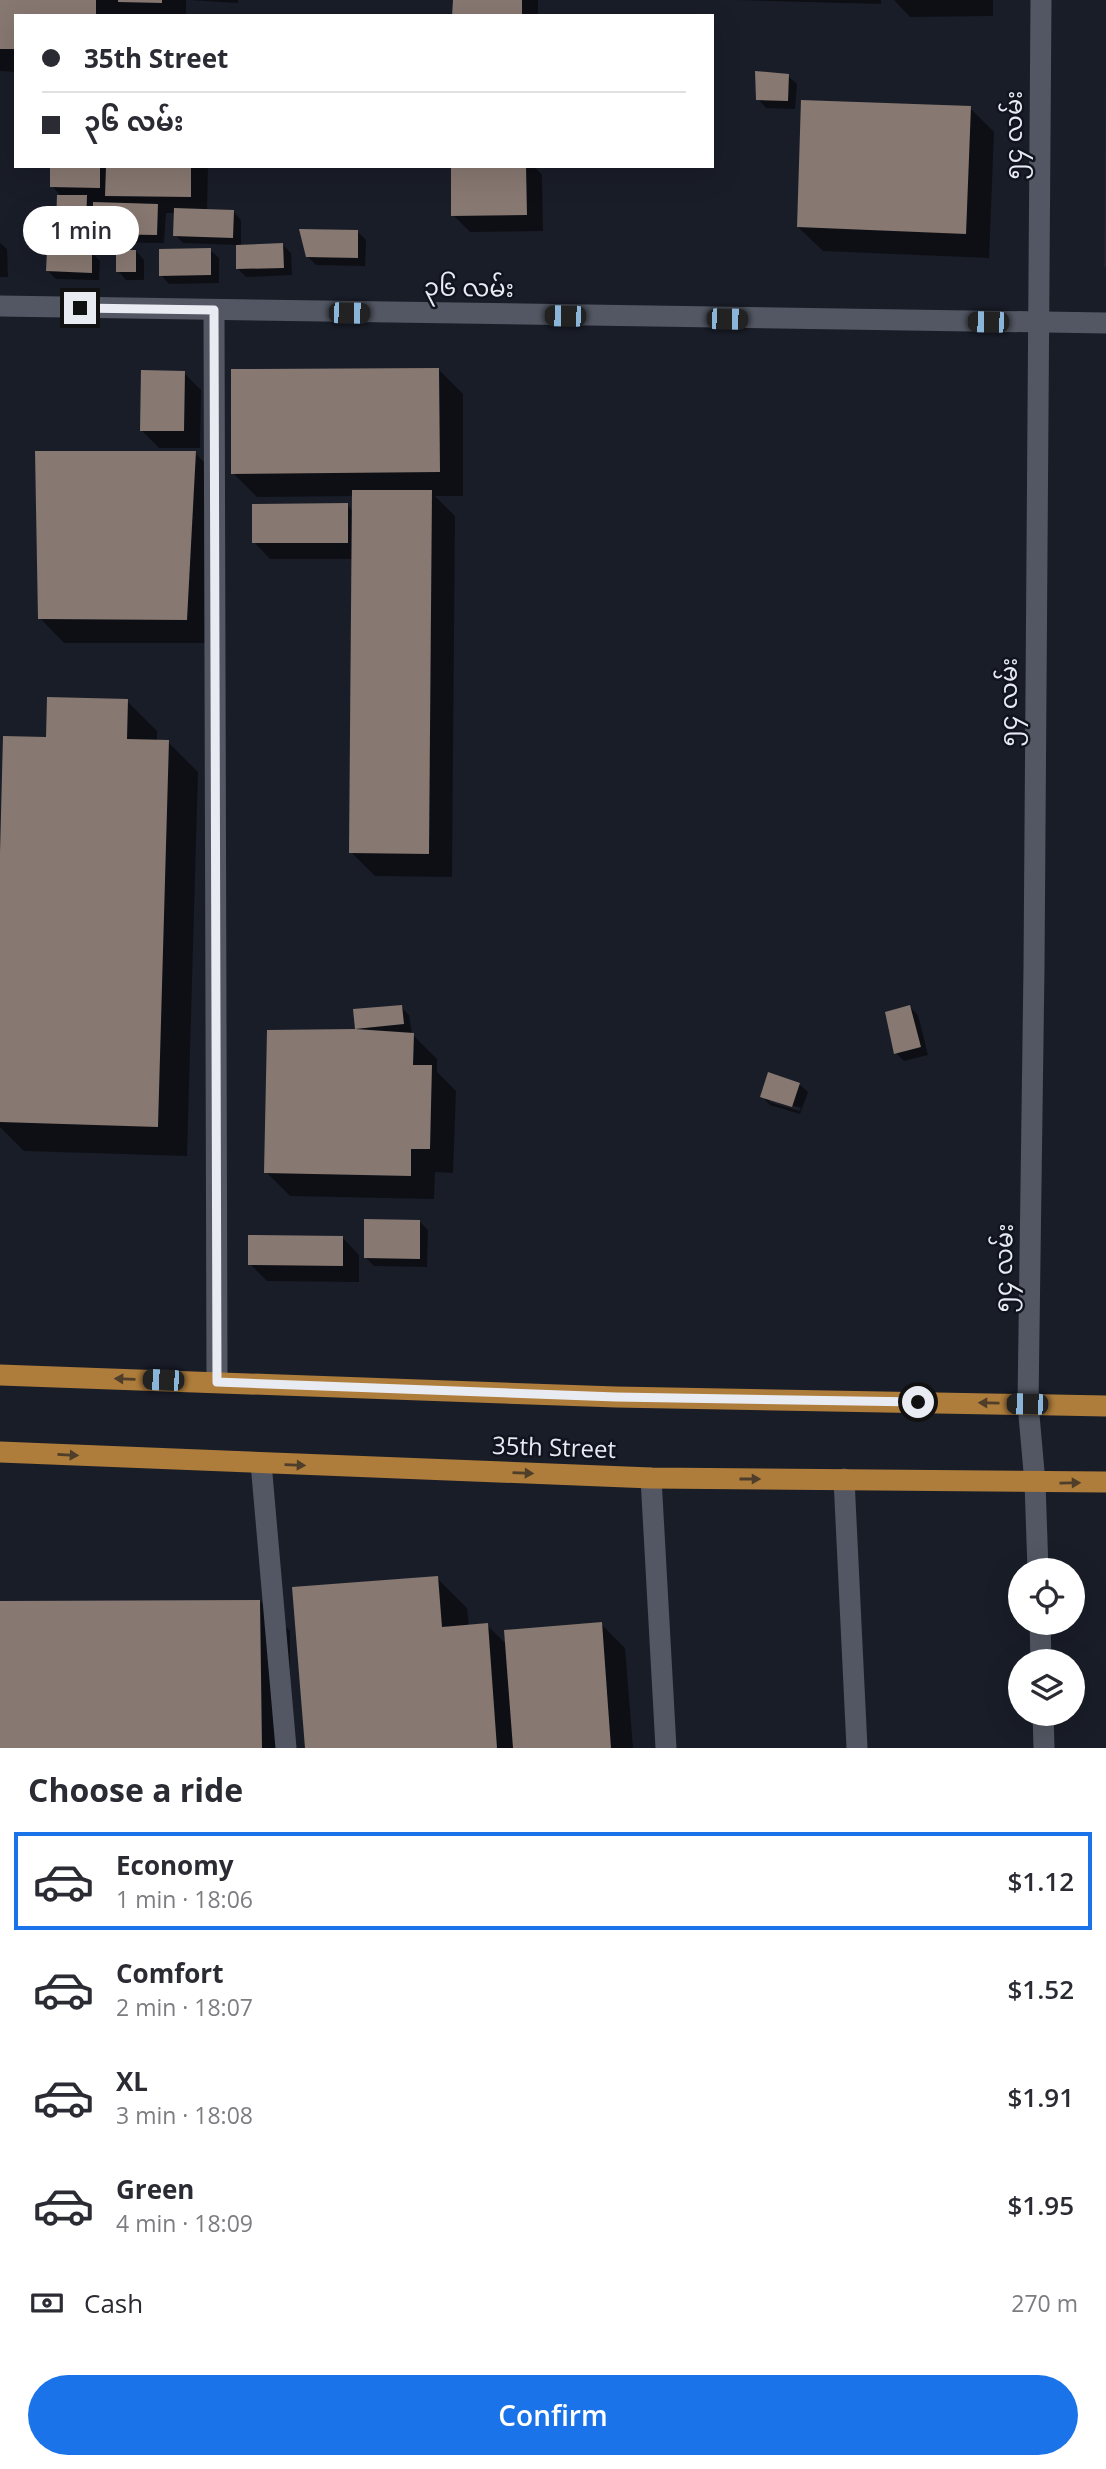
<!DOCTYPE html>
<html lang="en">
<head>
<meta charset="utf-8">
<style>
	body { margin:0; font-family:"Open Sans","Noto Sans Myanmar",sans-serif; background:#f7f7f7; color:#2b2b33; height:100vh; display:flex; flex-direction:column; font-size:26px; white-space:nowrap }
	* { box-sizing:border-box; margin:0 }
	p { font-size:23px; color:#7c7c81 }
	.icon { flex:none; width:38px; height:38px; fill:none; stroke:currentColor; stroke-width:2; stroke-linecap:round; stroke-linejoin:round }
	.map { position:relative; height:1748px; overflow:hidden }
	.panel { display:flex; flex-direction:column; background:#fff; flex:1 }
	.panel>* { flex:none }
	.banner { position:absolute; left:14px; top:14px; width:700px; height:154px; border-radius:0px; box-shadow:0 7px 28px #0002; display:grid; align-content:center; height:154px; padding:0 28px; background:#fff }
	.buttons { position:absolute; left:1008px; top:1558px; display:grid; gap:14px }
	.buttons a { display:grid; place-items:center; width:77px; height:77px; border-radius:50%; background:#fff; box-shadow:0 7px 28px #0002; font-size:35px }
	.end { position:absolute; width:32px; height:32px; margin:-16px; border:9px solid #e8ebf2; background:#111; box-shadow:0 0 0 4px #111 }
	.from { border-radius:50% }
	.bubble { position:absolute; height:49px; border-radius:24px; background:#fff; box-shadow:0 7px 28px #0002; font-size:23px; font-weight:600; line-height:49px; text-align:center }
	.car { position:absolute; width:21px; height:42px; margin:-21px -10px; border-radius:9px; box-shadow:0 0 5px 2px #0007; background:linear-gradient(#222 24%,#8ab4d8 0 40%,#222 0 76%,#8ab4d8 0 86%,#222 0) }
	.banner b { display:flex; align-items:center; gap:24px; height:66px; font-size:26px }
	.banner b+b { border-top:2px solid #e1e1e2 }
	.banner i { width:18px; height:18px; background:#2b2b33 }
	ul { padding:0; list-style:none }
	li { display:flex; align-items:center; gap:21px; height:98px; margin:0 14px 10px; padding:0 14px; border:4px solid transparent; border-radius:0px }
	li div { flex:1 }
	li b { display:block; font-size:26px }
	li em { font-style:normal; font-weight:600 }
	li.on { border-color:#1a73e8 }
	li>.icon { width:63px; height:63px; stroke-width:1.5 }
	h2 { padding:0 28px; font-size:32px; line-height:84px }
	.pay { display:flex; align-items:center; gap:18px; height:77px; padding:0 28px; font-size:26px }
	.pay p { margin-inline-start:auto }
	.primary-button { display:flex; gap:14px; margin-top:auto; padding:14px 28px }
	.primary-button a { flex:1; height:80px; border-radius:42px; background:#1a73e8; color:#fff; font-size:28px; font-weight:600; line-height:80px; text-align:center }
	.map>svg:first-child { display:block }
	.education { fill:#272131 }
	.shadow { fill:#0007; fill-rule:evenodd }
	.building { fill:#877871 }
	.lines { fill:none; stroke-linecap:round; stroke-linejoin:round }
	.lane { stroke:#525763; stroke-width:21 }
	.street { stroke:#525763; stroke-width:21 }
	.primary { stroke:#ae7c3b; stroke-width:21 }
	.oneway { fill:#4f3e2a }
	.route { stroke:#e8ebf2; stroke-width:9 }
	.labels { text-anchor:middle; stroke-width:5; stroke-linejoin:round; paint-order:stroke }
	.street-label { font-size:24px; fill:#e8ebf2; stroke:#10141e }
</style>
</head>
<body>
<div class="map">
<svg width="1106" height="1748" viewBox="0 0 1106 1748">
	<rect width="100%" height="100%" fill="#191d28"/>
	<path class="education" d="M 1106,50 L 1106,267 L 1104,267 Z"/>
	<g class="shadow">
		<path d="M 0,0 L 186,0 L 186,16 L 16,16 L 16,72 L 0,71 Z"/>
		<path d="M 190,0 L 238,0 L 238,3 Z"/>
		<rect x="454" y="0" width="84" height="16"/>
		<path d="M 735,0 L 881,0 L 881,4 Z"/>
		<path d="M 894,0 L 993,0 L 993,16 L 910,17 Z"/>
		<path d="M 788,76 L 797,84 L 795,109 L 766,108 L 758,99 Z"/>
		<path d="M 970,108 L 994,132 L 989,258 L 823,251 L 798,227 Z"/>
		<path d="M 52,166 L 208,166 L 207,211 L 233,211 L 241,220 L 241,246 L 283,245 L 291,253 L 292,275 L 246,277 L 238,269 L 237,245 L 183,243 L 175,235 L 175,213 L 166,213 L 164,243 L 102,242 L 94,234 L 66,234 L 57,225 L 62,197 L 52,186 Z"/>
		<path d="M 452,166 L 534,166 L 542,175 L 543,231 L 470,232 L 453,215 Z"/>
		<path d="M 358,232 L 366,240 L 365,266 L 316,265 L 308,257 Z"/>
		<path d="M 0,243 L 7,249 L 8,277 L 0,277 Z"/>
		<path d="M 210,250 L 219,258 L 219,283 L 169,284 L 161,275 Z"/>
		<path d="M 136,251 L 144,260 L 144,280 L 126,280 L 118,271 Z"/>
		<path d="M 92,253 L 100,261 L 99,280 L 56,279 L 48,271 Z"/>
		<path d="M 439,370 L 463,394 L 463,496 L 435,496 L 455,516 L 452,877 L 375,876 L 351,852 L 354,559 L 270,559 L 254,542 L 347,505 L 354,512 L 354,496 L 257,497 L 233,473 Z"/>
		<path d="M 184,373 L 201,390 L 200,448 L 159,448 L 142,431 Z"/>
		<path d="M 195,453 L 219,477 L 211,643 L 64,643 L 40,618 Z"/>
		<path d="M 127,701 L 157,731 L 157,742 L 168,742 L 198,772 L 187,1156 L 24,1151 L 0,1127 L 0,918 L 47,738 Z"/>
		<path d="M 401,1007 L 409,1015 L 412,1034 L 437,1059 L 437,1072 L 456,1091 L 453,1173 L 435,1172 L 434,1199 L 290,1196 L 266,1172 L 357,1030 L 355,1011 Z"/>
		<path d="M 910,1007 L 918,1015 L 928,1055 L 904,1061 L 896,1053 Z"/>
		<path d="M 799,1084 L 808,1092 L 800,1114 L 770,1105 L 762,1096 ZM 769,1098 L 801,1108 L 800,1111 L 769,1102 Z"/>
		<path d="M 420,1222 L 428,1230 L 427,1267 L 374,1266 L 365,1257 Z"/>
		<path d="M 343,1238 L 359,1255 L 359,1282 L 267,1281 L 250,1264 Z"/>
		<path d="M 437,1578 L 467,1608 L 469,1626 L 487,1625 L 507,1645 L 601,1624 L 625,1648 L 633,1748 L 306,1748 Z"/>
		<path d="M 260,1601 L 290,1631 L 290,1748 L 0,1748 L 0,1603 Z"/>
	</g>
	<g class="building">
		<path d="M 0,0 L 96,0 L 96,16 L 16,16 L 16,49 L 0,49 Z"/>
		<path d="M 118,0 L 162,0 L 162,3 L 118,2 Z"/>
		<path d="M 453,0 L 522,0 L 522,16 L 452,16 Z"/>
		<path d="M 755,71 L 789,74 L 788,101 L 756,100 Z"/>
		<path d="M 801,100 L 971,106 L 966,234 L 797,227 Z"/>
		<path d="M 50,166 L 100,166 L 100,188 L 50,187 Z"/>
		<path d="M 106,166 L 191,166 L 191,197 L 105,196 Z"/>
		<path d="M 451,166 L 526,166 L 527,215 L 451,216 Z"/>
		<path d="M 57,195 L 87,195 L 86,227 L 56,226 Z"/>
		<path d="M 93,202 L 158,204 L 157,235 L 92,234 Z"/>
		<path d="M 174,208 L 234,210 L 233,238 L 173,236 Z"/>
		<path d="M 299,229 L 358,230 L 358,258 L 306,257 Z"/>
		<path d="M 283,243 L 284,268 L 236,269 L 236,245 Z"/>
		<path d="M 211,248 L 211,275 L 159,276 L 159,249 Z"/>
		<path d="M 47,250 L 92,251 L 92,273 L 46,271 Z"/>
		<rect x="116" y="250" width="20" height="22"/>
		<path d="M 439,368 L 440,472 L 231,474 L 231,369 Z"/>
		<path d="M 141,370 L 185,371 L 184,431 L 140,431 Z"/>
		<path d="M 35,451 L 196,451 L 187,620 L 38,619 Z"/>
		<path d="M 352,490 L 432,490 L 429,854 L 349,853 Z"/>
		<path d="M 348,503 L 348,543 L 252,543 L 252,504 Z"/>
		<path d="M 47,697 L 128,699 L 127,739 L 169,740 L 158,1127 L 0,1122 L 0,853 L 3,736 L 46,737 Z"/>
		<path d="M 402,1005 L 404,1024 L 355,1029 L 353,1009 Z"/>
		<path d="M 910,1005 L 921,1047 L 894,1054 L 885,1012 Z"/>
		<path d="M 355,1029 L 414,1033 L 413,1065 L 432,1065 L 430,1149 L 411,1149 L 411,1176 L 264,1173 L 267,1030 Z"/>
		<path d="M 768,1072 L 800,1083 L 792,1107 L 760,1097 Z"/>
		<path d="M 364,1219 L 420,1220 L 420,1259 L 364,1258 Z"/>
		<path d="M 248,1235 L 343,1236 L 343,1266 L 248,1265 Z"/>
		<path d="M 438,1576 L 442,1627 L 488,1623 L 497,1748 L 305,1748 L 292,1587 Z"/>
		<path d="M 260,1600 L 262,1748 L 0,1748 L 0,1601 Z"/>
		<path d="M 602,1622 L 611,1748 L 513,1748 L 504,1630 Z"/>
	</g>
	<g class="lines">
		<g class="lane">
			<path d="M 214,310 L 217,1382"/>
			<path d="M 261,1463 L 286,1748"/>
			<path d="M 651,1478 L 666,1748"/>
			<path d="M 844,1479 L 857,1748"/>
		</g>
		<g class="street">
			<path d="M 0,306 L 1106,323"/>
			<path d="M 1038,1570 L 1035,1483 L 1028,1404 L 1034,967 L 1041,0"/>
			<path d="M 1040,1622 L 1041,1661"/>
			<path d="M 1043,1713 L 1044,1748"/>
		</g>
		<g class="primary">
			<path d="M 0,1375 L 616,1397 L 1106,1406"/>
			<path d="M 0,1452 L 651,1478 L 1106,1482"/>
		</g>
	</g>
	<defs><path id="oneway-solid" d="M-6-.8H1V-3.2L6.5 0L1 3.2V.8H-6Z" transform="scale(1.75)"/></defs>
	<g class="oneway">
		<use href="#oneway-solid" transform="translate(125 1379) rotate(-178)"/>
		<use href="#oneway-solid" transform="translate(989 1403) rotate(-179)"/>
		<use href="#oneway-solid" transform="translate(68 1455) rotate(3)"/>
		<use href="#oneway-solid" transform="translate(295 1465) rotate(2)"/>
		<use href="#oneway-solid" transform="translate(523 1473) rotate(2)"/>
		<use href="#oneway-solid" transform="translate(750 1479)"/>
		<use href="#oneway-solid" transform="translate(1070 1483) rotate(-1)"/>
	</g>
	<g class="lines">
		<path class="route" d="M 80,308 L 214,310 L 217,1382 L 616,1397 L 918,1402"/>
	</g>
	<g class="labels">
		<g class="street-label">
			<text transform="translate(1014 135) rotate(-90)" y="8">၅၄ လမ်း</text>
			<text transform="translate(469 288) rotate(1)" y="8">၃၆ လမ်း</text>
			<text transform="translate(1009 702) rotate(-90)" y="8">၅၄ လမ်း</text>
			<text transform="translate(1004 1268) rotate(-89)" y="8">၅၄ လမ်း</text>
			<text transform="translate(554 1448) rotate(2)" y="8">35th Street</text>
		</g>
	</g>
</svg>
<div class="buttons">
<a><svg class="icon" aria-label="locate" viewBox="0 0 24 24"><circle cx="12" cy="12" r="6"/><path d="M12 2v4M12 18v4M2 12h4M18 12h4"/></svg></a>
<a><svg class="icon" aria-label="layers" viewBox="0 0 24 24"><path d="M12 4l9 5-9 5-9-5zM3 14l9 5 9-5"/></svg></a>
</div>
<i class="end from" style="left:918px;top:1402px"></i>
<i class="end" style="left:80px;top:308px"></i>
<div class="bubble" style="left:23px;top:206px;width:116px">1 min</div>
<i class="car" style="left:349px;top:313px;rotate:91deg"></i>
<i class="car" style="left:565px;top:316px;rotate:271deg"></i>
<i class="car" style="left:727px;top:319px;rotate:91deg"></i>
<i class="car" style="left:988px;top:322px;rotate:271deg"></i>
<i class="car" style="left:163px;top:1380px;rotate:272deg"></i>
<i class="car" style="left:1027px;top:1404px;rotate:271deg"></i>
<div class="banner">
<b><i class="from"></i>35th Street</b>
<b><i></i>၃၆ လမ်း</b>
</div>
</div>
<section class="panel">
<h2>Choose a ride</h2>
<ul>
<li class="on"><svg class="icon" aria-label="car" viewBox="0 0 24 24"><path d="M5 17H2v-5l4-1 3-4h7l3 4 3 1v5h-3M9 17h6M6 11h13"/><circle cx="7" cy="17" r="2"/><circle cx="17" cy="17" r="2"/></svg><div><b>Economy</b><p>1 min · 18:06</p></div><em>$1.12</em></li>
<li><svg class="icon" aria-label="car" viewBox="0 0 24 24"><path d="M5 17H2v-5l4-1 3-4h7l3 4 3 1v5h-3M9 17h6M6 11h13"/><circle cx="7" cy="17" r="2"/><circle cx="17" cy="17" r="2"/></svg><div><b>Comfort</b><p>2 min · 18:07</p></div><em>$1.52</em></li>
<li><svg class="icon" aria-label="car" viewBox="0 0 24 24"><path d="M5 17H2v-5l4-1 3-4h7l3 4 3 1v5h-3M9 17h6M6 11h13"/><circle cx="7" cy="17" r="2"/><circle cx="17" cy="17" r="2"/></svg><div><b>XL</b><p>3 min · 18:08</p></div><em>$1.91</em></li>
<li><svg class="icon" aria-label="car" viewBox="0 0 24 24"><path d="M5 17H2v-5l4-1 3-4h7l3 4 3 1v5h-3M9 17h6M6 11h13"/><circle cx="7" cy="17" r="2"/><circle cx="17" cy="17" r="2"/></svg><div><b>Green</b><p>4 min · 18:09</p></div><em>$1.95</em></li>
</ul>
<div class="pay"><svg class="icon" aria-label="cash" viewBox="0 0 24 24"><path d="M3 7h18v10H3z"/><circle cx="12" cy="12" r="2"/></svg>Cash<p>270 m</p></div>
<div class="primary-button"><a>Confirm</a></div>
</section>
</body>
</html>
